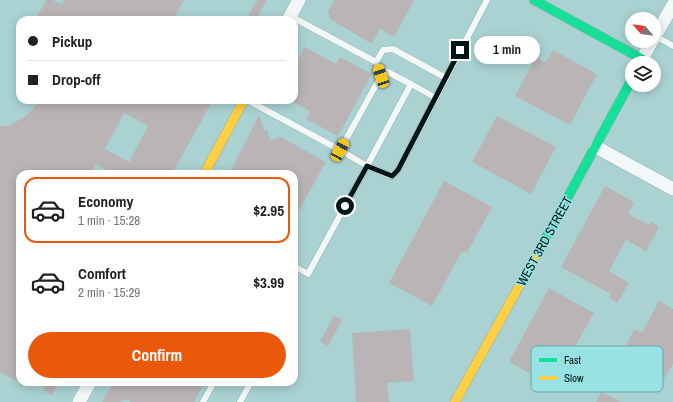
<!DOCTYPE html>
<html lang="en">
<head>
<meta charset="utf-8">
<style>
	body { margin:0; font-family:"Archivo Narrow",sans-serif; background:#f6f6f6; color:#202124; height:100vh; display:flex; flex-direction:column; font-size:15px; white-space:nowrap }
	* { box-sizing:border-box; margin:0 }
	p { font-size:13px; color:#757577 }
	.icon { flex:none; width:22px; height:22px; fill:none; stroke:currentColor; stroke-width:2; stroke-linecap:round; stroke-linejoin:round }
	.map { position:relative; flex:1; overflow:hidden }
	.panel { position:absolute; left:16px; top:170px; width:282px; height:216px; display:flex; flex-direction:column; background:#fff; border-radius:12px; box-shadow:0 2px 10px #0003 }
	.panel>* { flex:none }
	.banner { position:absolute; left:16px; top:16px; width:282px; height:88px; border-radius:12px; box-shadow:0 2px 10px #0003; display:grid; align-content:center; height:88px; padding:0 12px; background:#fff }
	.needle { width:26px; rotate:298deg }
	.fabs { position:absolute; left:625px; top:12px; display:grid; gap:8px }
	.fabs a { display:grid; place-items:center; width:36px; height:36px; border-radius:50%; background:#fff; box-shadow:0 2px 10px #0003; font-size:20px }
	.end { position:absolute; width:18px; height:18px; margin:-9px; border:5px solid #011616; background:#fff; box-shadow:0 0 0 2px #fff }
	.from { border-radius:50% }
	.bubble { position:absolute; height:28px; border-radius:14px; background:#fff; box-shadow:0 2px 10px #0003; font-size:13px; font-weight:700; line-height:28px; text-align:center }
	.car { position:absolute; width:12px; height:24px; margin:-12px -6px; border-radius:5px; box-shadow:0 0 3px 1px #0007; background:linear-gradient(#f5c518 24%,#345 0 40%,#f5c518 0 76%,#345 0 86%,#f5c518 0) }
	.banner b { display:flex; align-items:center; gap:14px; height:38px; font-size:15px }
	.banner b+b { border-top:1px solid #e0e0e0 }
	.banner i { width:10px; height:10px; background:#202124 }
	ul { padding:7px 0 0; list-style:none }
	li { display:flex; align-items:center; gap:12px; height:66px; margin:0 8px 6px; padding:0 4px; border:2px solid transparent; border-radius:12px }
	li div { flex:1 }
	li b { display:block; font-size:15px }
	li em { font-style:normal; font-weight:700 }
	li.active { border-color:#ea580c }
	li>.icon { width:36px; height:36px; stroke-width:1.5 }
	.action { display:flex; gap:8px; margin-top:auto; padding:8px 12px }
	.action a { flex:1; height:46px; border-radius:24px; background:#ea580c; color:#fff; font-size:16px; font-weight:700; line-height:46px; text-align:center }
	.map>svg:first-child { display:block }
	.building { fill:#b9b5b7; fill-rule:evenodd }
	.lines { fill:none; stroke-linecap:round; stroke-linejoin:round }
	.lane-casing { stroke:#8eadae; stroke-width:7 }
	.street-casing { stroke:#8eadae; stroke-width:14 }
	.fast-casing { stroke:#8eadae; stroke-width:10 }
	.slow-casing { stroke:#8eadae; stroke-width:10 }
	.lane { stroke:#f2f8f8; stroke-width:6 }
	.street { stroke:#f2f8f8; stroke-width:13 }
	.fast { stroke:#16e098; stroke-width:9 }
	.slow { stroke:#ffcf43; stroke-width:9 }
	.route { stroke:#011616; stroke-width:5 }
	.labels { text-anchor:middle; stroke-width:3; stroke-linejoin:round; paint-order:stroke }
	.street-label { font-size:13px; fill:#011616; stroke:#99e2e4 }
	.key { fill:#99e2e4; stroke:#6ba5a6; stroke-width:1 }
	.key-label { font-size:11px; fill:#011616 }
</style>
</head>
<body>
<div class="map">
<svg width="673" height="402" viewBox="0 0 673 402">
	<rect width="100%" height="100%" fill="#aad2d3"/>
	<g class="building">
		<path d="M 46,0 L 53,0 L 62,5 L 64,0 L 184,0 L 173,20 L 35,20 Z"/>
		<path d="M 257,0 L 267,0 L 256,20 L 246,20 Z"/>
		<path d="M 334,0 L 414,0 L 394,37 L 380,29 L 372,44 L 330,19 L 328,12 Z"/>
		<path d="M 305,47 L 336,64 L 340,57 L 372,74 L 338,136 L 306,119 L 310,111 L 294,102 L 294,68 Z"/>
		<path d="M 553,50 L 597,74 L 570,125 L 515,96 L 536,57 L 546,62 Z"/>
		<path d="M 40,100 L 213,100 L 172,174 L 114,174 L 96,164 L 91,174 L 20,174 L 20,383 L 0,372 L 0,126 L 7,126 L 23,118 L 32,110 ZM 124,113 L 148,126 L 129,162 L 105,149 Z"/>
		<path d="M 259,115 L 264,130 L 267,130 L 270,140 L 281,137 L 326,162 L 294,219 L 294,174 L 229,174 Z"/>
		<path d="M 497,116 L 556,147 L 531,194 L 472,162 Z"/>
		<path d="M 444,181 L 492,207 L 467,253 L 462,251 L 432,306 L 389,283 Z"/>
		<path d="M 605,186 L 634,202 L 628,214 L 649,225 L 651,222 L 659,227 L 646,251 L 626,240 L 609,271 L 629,283 L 617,303 L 609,298 L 611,294 L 561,267 Z"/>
		<path d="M 549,288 L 594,313 L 570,355 L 563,351 L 546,382 L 509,362 Z"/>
		<path d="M 659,301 L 673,309 L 673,364 L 661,384 L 642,374 L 637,383 L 612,369 L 635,329 L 642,333 Z"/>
		<path d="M 334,316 L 342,320 L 328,346 L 320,342 Z"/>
		<path d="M 410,329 L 414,381 L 387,383 L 389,402 L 356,402 L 352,333 Z"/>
		<path d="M 48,382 L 59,382 L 52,395 L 43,391 Z"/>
		<path d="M 113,382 L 205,382 L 194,402 L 130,402 L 129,399 L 119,402 L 102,402 Z"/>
		<path d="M 601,392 L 621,402 L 596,402 Z"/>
	</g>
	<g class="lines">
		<defs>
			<g id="lane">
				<path d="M 655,36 L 673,46"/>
				<path d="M 376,62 L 383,50 L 393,49 L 446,78 L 487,0"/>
				<path d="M 378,67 L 411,84 L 367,166 L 391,176 L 398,170 L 446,78"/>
				<path d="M 411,84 L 436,98"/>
				<path d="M 247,100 L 340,150 L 381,76 L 376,62 L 290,16"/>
				<path d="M 294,266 L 308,274 L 367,166 L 340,150"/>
				<path d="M 203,402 L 214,382"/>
				<path d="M 240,402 L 251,382"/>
			</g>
			<g id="street">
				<path d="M 288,20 L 299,0"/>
				<path d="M 654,38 L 673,5"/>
				<path d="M 640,63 L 652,41"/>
				<path d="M 596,147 L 673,189"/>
				<path d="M 79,402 L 90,382"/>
			</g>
			<g id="fast">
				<path d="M 534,0 L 642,59"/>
				<path d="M 538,252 L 632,79"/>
			</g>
			<g id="slow">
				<path d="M 204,174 L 244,100"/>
				<path d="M 455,402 L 538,252"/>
			</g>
		</defs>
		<use href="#lane" class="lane-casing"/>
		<use href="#street" class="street-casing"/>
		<use href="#fast" class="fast-casing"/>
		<use href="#slow" class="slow-casing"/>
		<use href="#lane" class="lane"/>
		<use href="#street" class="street"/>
		<use href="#fast" class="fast"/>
		<use href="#slow" class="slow"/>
	</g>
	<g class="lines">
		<path class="route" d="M 345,206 L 367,166 L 392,176 L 398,170 L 460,50"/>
	</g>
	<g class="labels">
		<g class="street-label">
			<text transform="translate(544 241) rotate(-61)" y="5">WEST 3RD STREET</text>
		</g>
	</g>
	<rect x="531" y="346" width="132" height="46" rx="6" class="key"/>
	<rect x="539" y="358" width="18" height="4" fill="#16e098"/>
	<rect x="539" y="376" width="18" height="4" fill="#ffcf43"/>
	<g class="key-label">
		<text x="564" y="364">Fast</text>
		<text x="564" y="382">Slow</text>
	</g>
</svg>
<div class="fabs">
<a><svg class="needle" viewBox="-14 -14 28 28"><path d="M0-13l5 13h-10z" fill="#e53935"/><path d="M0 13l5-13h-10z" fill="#757577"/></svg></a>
<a><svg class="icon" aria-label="layers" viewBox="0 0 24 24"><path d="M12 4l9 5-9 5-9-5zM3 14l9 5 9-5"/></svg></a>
</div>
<i class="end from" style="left:345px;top:206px"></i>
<i class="end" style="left:460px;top:50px"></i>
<div class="bubble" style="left:474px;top:36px;width:66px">1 min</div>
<i class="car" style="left:381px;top:76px;rotate:342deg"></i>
<i class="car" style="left:340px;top:150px;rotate:29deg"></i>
<div class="banner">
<b><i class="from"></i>Pickup</b>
<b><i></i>Drop-off</b>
</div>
<section class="panel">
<ul>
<li class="active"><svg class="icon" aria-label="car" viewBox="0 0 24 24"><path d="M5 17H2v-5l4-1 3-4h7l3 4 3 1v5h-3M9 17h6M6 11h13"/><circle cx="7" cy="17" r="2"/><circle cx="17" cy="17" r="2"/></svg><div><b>Economy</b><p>1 min · 15:28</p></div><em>$2.95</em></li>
<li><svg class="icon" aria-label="car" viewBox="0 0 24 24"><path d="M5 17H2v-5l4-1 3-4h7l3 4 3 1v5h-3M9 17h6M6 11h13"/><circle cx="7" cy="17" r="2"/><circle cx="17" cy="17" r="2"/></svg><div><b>Comfort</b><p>2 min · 15:29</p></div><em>$3.99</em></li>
</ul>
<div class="action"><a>Confirm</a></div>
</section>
</div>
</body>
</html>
